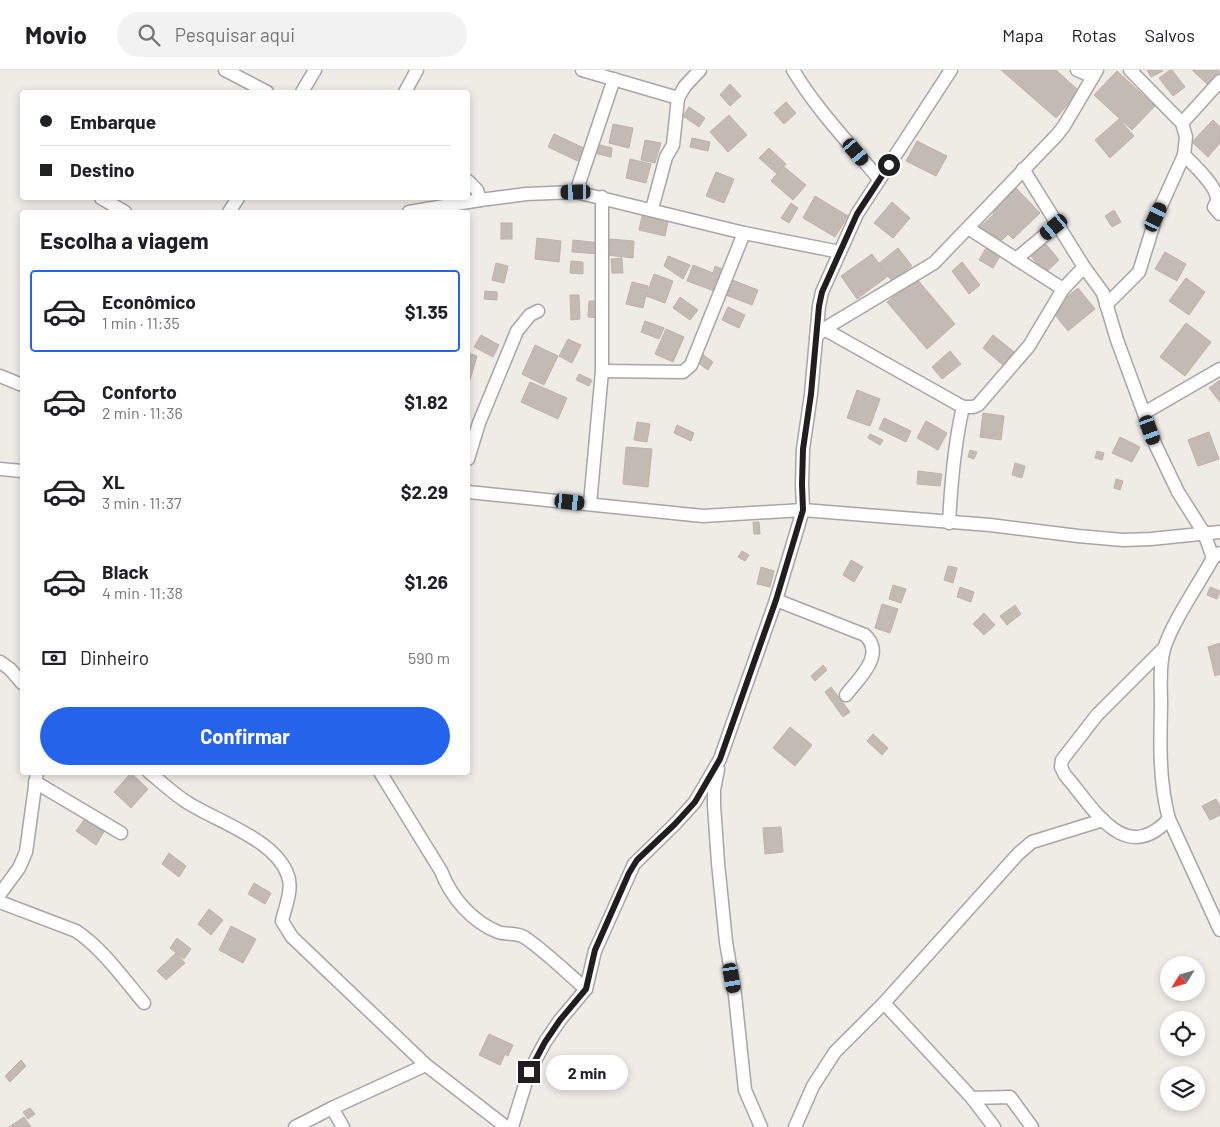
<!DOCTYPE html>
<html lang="pt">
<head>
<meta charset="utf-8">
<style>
	body { margin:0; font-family:Barlow,sans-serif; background:#f2f2f2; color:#202124; height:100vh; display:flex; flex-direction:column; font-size:19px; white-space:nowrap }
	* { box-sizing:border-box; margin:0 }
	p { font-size:16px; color:#757577 }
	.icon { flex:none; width:28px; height:28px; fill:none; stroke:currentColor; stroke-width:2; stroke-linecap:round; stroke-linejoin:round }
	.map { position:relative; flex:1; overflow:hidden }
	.sheet { position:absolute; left:20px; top:140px; width:450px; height:565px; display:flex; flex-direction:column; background:#fff; border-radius:5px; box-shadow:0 2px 8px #0003 }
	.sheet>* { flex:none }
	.top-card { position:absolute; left:20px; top:20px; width:450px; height:110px; border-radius:5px; box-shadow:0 2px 8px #0003; display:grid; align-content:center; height:110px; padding:0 20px; background:#fff }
	.needle { width:32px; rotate:233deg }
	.tools { position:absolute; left:1160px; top:886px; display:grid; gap:10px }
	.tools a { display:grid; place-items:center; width:45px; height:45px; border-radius:50%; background:#fff; box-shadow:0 2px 8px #0003; font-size:25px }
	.end { position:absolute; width:22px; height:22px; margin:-11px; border:6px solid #1f1f1f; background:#fff; box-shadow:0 0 0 2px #fff }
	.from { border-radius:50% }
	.bubble { position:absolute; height:35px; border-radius:18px; background:#fff; box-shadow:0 2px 8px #0003; font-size:16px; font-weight:700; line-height:35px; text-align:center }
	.car { position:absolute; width:15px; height:30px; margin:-15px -8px; border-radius:6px; box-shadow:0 0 4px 1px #0007; background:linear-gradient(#222 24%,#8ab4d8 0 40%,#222 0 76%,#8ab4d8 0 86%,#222 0) }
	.top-card b { display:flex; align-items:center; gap:18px; height:48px; font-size:19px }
	.top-card b+b { border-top:1px solid #e0e0e0 }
	.top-card i { width:12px; height:12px; background:#202124 }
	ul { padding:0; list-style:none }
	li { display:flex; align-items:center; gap:15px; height:82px; margin:0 10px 8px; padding:0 10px; border:2px solid transparent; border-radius:5px }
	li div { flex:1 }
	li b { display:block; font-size:19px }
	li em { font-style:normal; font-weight:700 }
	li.active { border-color:#2563eb }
	li>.icon { width:45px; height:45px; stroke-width:1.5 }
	h2 { padding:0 20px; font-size:22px; line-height:60px }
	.pay { display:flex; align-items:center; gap:12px; height:55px; padding:0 20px; font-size:19px }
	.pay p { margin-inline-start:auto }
	.action { display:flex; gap:10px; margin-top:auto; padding:10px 20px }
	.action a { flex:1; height:58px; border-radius:30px; background:#2563eb; color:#fff; font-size:20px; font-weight:700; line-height:58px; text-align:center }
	header { display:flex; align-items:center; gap:30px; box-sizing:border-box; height:70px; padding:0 25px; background:#fff; border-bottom:1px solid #e0e0e0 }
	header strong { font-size:24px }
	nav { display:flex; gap:28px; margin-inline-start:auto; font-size:18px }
	.search { width:350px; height:45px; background:#f2f2f2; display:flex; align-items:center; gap:12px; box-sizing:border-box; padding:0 18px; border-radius:28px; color:#757577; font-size:19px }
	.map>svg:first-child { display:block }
	.building { fill:#c4bab4; stroke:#c1b1a7 }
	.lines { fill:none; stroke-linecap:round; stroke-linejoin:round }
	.minor-casing { stroke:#a6a6a6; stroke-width:15 }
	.minor { stroke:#fff; stroke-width:12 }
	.route { stroke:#1f1f1f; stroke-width:6 }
</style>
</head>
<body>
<header>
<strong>Movio</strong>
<div class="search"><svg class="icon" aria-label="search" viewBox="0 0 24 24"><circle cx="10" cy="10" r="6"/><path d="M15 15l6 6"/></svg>Pesquisar aqui</div>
<nav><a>Mapa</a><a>Rotas</a><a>Salvos</a></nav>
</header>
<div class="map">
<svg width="1220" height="1057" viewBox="0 0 1220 1057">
	<rect width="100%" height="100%" fill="#efebe5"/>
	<g class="building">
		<path d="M 1001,0 L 1056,0 L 1079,21 L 1056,48 Z"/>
		<path d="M 1147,0 L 1162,0 L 1163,1 L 1151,7 Z"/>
		<path d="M 1170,0 L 1172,0 L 1185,17 L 1173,26 L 1159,8 Z"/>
		<path d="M 1192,0 L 1218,0 L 1220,2 L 1207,14 Z"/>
		<path d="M 1117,1 L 1155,36 L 1132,60 L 1094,25 Z"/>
		<path d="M 730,14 L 741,26 L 730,36 L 720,25 Z"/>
		<path d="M 786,32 L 796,43 L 784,54 L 774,43 Z"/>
		<path d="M 689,37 L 705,48 L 699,57 L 683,46 Z"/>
		<path d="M 729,45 L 747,65 L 728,82 L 710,62 Z"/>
		<path d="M 1119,49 L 1134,66 L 1110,88 L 1095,70 Z"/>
		<path d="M 1213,50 L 1220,57 L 1220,73 L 1208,87 L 1192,72 Z"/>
		<path d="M 613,54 L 633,58 L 629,78 L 609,73 Z"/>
		<path d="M 554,64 L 586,79 L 580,92 L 548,77 Z"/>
		<path d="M 692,68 L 710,72 L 708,81 L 690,77 Z"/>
		<path d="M 645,70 L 661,73 L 655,93 L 641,90 Z"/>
		<path d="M 917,71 L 947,86 L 936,106 L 906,91 Z"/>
		<path d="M 596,74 L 612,78 L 611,87 L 594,83 Z"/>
		<path d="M 769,78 L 786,94 L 777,104 L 759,88 Z"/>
		<path d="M 630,89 L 651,94 L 646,113 L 626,108 Z"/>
		<path d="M 783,96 L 806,115 L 793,130 L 771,111 Z"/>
		<path d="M 716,102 L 734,109 L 724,133 L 706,126 Z"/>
		<path d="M 1015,117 L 1040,143 L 1013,169 L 1008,164 L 997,175 L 980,157 L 994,144 L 989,138 Z"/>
		<path d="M 815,126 L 848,146 L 835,167 L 803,148 Z"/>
		<path d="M 892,132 L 910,148 L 893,168 L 874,153 Z"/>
		<path d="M 791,133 L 798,138 L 789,153 L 781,148 Z"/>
		<path d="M 1114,140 L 1121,152 L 1112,157 L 1105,146 Z"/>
		<path d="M 642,146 L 668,152 L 665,166 L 639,160 Z"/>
		<rect x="501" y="153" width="11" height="16"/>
		<path d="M 537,168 L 561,171 L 559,192 L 535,189 Z"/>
		<path d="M 609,169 L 634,171 L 633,188 L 607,185 Z"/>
		<path d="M 573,170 L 601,173 L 600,184 L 572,182 Z"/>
		<path d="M 1045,173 L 1059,190 L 1045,203 L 1030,185 Z"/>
		<path d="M 898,178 L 912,196 L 892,211 L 878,194 Z"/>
		<path d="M 986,178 L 1000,186 L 993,198 L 979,190 Z"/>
		<path d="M 1165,182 L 1186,194 L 1177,211 L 1155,199 Z"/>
		<path d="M 872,184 L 888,206 L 857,229 L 841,206 Z"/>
		<path d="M 668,186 L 690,195 L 683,209 L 664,196 Z"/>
		<path d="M 622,188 L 623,203 L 612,203 L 611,189 Z"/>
		<path d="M 571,191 L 583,192 L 583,204 L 570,203 Z"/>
		<path d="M 962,192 L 980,215 L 969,224 L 952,201 Z"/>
		<path d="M 496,193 L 508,196 L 504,213 L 492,210 Z"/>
		<path d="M 693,195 L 713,203 L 715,196 L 722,199 L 717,222 L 687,211 Z"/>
		<path d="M 654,204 L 673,211 L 665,233 L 646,226 Z"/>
		<path d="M 727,208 L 758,220 L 752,235 L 721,223 Z"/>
		<path d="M 916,208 L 955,254 L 927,279 L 887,232 Z"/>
		<path d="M 1186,208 L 1205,222 L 1189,245 L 1169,231 Z"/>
		<path d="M 632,212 L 648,216 L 643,238 L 626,234 Z"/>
		<path d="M 1078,218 L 1095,239 L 1068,261 L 1051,240 Z"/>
		<path d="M 485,221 L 497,222 L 497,230 L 484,229 Z"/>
		<path d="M 570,225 L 579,225 L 580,249 L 571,250 Z"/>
		<path d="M 680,227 L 698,240 L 690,250 L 673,238 Z"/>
		<path d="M 589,231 L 601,231 L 601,248 L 588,247 Z"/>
		<path d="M 728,237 L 745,245 L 739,258 L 722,250 Z"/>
		<path d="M 645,251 L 664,258 L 659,269 L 641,262 Z"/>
		<path d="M 1186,253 L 1211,272 L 1185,306 L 1160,287 Z"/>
		<path d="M 666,259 L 684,267 L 673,292 L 655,284 Z"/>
		<path d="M 481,265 L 499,275 L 493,287 L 474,277 Z"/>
		<path d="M 993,265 L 1018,285 L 1004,296 L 983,278 Z"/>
		<path d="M 568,269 L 581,275 L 572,293 L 559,286 Z"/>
		<path d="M 535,275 L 558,286 L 544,315 L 522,304 Z"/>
		<path d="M 950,281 L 961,294 L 942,309 L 932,297 Z"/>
		<path d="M 468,283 L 477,286 L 468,317 Z"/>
		<path d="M 701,283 L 713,292 L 708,300 L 695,291 Z"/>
		<path d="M 579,304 L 592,310 L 589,316 L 576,310 Z"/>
		<path d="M 1220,310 L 1220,332 L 1209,318 Z"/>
		<path d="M 530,312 L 567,328 L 558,349 L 521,332 Z"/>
		<path d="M 857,320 L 880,329 L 870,356 L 847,348 Z"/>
		<path d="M 983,343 L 1004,346 L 1001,370 L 980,367 Z"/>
		<path d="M 884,348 L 911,361 L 906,372 L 879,359 Z"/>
		<path d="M 926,351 L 947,363 L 938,380 L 917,368 Z"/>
		<path d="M 637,352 L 650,354 L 647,372 L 634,370 Z"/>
		<path d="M 677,355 L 694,363 L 691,371 L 674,363 Z"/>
		<path d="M 1209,362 L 1219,389 L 1198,396 L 1188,370 Z"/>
		<path d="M 870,364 L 883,370 L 880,375 L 868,368 Z"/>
		<path d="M 1120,367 L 1140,377 L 1132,392 L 1112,383 Z"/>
		<path d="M 626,377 L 652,379 L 648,417 L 623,414 Z"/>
		<path d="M 970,380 L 977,382 L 974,389 L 968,387 Z"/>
		<path d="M 1097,381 L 1104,383 L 1102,390 L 1095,388 Z"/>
		<path d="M 1015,393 L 1025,396 L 1022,408 L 1012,405 Z"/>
		<path d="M 918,401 L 942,404 L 940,416 L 917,414 Z"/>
		<path d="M 1116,409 L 1123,411 L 1120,420 L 1114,418 Z"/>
		<path d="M 753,452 L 759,452 L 760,464 L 754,464 Z"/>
		<path d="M 742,481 L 749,485 L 745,491 L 738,487 Z"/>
		<path d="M 851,490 L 863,497 L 854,512 L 843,505 Z"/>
		<path d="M 948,496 L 957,498 L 953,513 L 944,510 Z"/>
		<path d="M 761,497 L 774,501 L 770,517 L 757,514 Z"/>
		<path d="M 893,515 L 906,519 L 901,533 L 889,529 Z"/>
		<path d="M 960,517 L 974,522 L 971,532 L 957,527 Z"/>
		<path d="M 1210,517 L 1220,521 L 1217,529 L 1207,525 Z"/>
		<path d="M 882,534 L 898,539 L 890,563 L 875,558 Z"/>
		<path d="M 1015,535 L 1021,544 L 1007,555 L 1000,546 Z"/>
		<path d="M 984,543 L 995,555 L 984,565 L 973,554 Z"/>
		<path d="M 1220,573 L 1220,604 L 1215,606 L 1208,577 Z"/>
		<path d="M 823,595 L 827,600 L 815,611 L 811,606 Z"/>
		<path d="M 831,617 L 850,642 L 843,647 L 825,622 Z"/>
		<path d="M 790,657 L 812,675 L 795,696 L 773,678 Z"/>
		<path d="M 873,664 L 888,678 L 882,685 L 867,671 Z"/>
		<path d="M 131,703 L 148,719 L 131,738 L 114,722 Z"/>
		<path d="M 1216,729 L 1220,736 L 1220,745 L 1210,750 L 1202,736 Z"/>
		<path d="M 86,747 L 105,760 L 96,775 L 76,761 Z"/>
		<path d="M 781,757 L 783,782 L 765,784 L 763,758 Z"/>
		<path d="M 169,783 L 186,796 L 179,807 L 162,794 Z"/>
		<path d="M 254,813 L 271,823 L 265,834 L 248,824 Z"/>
		<path d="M 209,839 L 223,850 L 211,865 L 198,854 Z"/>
		<path d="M 231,856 L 256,869 L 243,893 L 219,880 Z"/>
		<path d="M 177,868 L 191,879 L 184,889 L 170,878 Z"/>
		<path d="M 176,883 L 185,893 L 166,910 L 157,901 Z"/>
		<path d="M 489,964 L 513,975 L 508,986 L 505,984 L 500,995 L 479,985 Z"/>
		<path d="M 21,990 L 26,996 L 10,1012 L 5,1006 Z"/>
		<path d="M 30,1038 L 35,1044 L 28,1049 L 23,1042 Z"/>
		<path d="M 24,1047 L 31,1057 L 9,1057 Z"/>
	</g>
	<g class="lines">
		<defs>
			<g id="minor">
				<path d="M 225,0 L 267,22"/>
				<path d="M 582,0 L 678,28"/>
				<path d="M 793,0 C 816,39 850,74 879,109"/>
				<path d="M 1077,0 L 1093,7"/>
				<path d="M 302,22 L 315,0"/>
				<path d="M 405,22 L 417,0"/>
				<path d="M 1182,53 L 1220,11"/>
				<path d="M 1184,85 C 1193,94 1218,117 1217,130 C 1217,131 1215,135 1214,137 L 1220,144"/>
				<path d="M 1023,99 L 1084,197 L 1103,223 L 1117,270 L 1156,376 L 1178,422 L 1204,463 L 1213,488"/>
				<path d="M 468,111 L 477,120 L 480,130"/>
				<path d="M 576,122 L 614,9"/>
				<path d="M 101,128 L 125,142"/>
				<path d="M 652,139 L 666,87 L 673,75 L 678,28 L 685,16 L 700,0"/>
				<path d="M 229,142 L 238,128"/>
				<path d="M 409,142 L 480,130 L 526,124 L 576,122 L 744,163 L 840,182"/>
				<path d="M 968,158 L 1063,219"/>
				<path d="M 1016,189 L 1058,154"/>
				<path d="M 1106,235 L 1139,202 L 1156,147 L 1184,85 L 1186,67 L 1182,53 L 1130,0"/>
				<path d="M 824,259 L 963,337 L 973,337 L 978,335 L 1029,276 L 1063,219 L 1084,197"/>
				<path d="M 816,267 L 824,259 L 934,193 L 1057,65 L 1064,56 L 1097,0"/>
				<path d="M 602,301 L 683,302 L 691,295 L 744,163"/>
				<path d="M 0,306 L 22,315"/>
				<path d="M 1144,343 L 1220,299"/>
				<path d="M 468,389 L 479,353 L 517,261 L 530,245 L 538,241"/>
				<path d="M 0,399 L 22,401"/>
				<path d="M 468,422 L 703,446 L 803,440 L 990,455 L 1078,466 L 1123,470 L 1151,469 L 1220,462"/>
				<path d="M 590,434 L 602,301 L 602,127"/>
				<path d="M 949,453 C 951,414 954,375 963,337"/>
				<path d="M 1220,483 L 1213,488 C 1199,514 1172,552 1164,579 C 1159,596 1161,617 1161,636 C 1160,674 1159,712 1169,749 L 1220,860"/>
				<path d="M 776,530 L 865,565 C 886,585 859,608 846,625"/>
				<path d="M 1164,578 L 1097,645 L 1062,690 L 1061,697 L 1065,705 C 1093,737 1124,797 1169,749"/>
				<path d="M 0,592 L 10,599 L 22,613"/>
				<path d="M 718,699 L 714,720 L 714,735 L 718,793 L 726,872 L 735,925 L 745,1020 L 761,1057"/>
				<path d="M 149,702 C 161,712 173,723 185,731 C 215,751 276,769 288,806 C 293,819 285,838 282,851 L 292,867 L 426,995 L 506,1057"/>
				<path d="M 380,702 L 441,801 C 451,827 471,851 498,862 C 506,865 516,862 524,867 C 544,880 567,903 586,919"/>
				<path d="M 35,712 L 121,763"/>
				<path d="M 0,824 L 19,798 L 26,782 L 37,702"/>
				<path d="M 0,832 L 76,861 C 103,879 123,908 144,933"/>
				<path d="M 884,933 L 972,1028 L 994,1057"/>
				<path d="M 972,1028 L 1010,1027 L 1032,1057"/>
				<path d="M 332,1038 L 343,1057"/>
				<path d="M 295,1057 L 332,1038 L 426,995"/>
				<path d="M 512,1057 L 529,1002 L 545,972 L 560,950 L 586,919 L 595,881 L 634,794 L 675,754 L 695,732 L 720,689 L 776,530 L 803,440 L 802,414 L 803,379 L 811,324 L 819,236 L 822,222 L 857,144 L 951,0"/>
				<path d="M 795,1057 L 813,1016 L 835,982 L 884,933 L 1018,784 L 1032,772 L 1103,750"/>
			</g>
		</defs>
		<use href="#minor" class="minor-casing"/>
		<use href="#minor" class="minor"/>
	</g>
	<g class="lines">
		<path class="route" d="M 529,1002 L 545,972 L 560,950 L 586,919 L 595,880 L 629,803 L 637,790 L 675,754 L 695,732 L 720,689 L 776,530 L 803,440 L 802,414 L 803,379 L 811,324 L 819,236 L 822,222 L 857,144 L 889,95"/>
	</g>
</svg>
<div class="tools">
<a><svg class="needle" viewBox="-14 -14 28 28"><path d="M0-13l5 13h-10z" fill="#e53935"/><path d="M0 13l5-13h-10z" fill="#757577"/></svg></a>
<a><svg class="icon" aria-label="locate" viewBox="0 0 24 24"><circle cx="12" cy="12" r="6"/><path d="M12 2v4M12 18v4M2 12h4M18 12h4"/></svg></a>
<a><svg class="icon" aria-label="layers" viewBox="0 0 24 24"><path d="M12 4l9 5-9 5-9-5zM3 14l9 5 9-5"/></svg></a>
</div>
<i class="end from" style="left:889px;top:95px"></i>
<i class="end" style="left:529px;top:1002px"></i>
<div class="bubble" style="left:546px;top:985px;width:82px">2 min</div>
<i class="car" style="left:856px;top:82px;rotate:140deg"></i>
<i class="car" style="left:576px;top:122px;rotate:269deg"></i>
<i class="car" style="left:1156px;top:147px;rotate:25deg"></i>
<i class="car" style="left:1054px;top:157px;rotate:230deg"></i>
<i class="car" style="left:1150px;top:360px;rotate:160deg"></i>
<i class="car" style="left:570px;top:432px;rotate:96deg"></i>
<i class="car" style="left:732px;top:908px;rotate:170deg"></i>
<div class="top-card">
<b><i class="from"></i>Embarque</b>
<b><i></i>Destino</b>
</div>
<section class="sheet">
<h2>Escolha a viagem</h2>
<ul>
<li class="active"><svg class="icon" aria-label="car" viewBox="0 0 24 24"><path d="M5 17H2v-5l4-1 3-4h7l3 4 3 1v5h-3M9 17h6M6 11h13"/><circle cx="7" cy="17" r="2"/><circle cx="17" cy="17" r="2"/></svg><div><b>Econômico</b><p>1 min · 11:35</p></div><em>$1.35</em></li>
<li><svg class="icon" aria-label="car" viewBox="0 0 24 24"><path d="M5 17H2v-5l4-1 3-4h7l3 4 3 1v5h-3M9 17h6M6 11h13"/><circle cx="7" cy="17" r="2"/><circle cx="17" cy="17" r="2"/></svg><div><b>Conforto</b><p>2 min · 11:36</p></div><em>$1.82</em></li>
<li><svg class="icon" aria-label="car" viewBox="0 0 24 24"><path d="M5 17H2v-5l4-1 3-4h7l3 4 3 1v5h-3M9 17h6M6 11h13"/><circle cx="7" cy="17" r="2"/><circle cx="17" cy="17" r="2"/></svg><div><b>XL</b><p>3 min · 11:37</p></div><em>$2.29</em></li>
<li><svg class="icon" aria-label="car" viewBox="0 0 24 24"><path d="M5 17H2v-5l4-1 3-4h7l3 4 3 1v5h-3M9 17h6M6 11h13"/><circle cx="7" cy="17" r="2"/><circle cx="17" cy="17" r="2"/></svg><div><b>Black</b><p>4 min · 11:38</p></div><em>$1.26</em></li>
</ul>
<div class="pay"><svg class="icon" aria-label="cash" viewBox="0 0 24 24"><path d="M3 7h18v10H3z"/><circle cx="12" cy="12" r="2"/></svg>Dinheiro<p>590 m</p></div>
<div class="action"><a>Confirmar</a></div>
</section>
</div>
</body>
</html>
